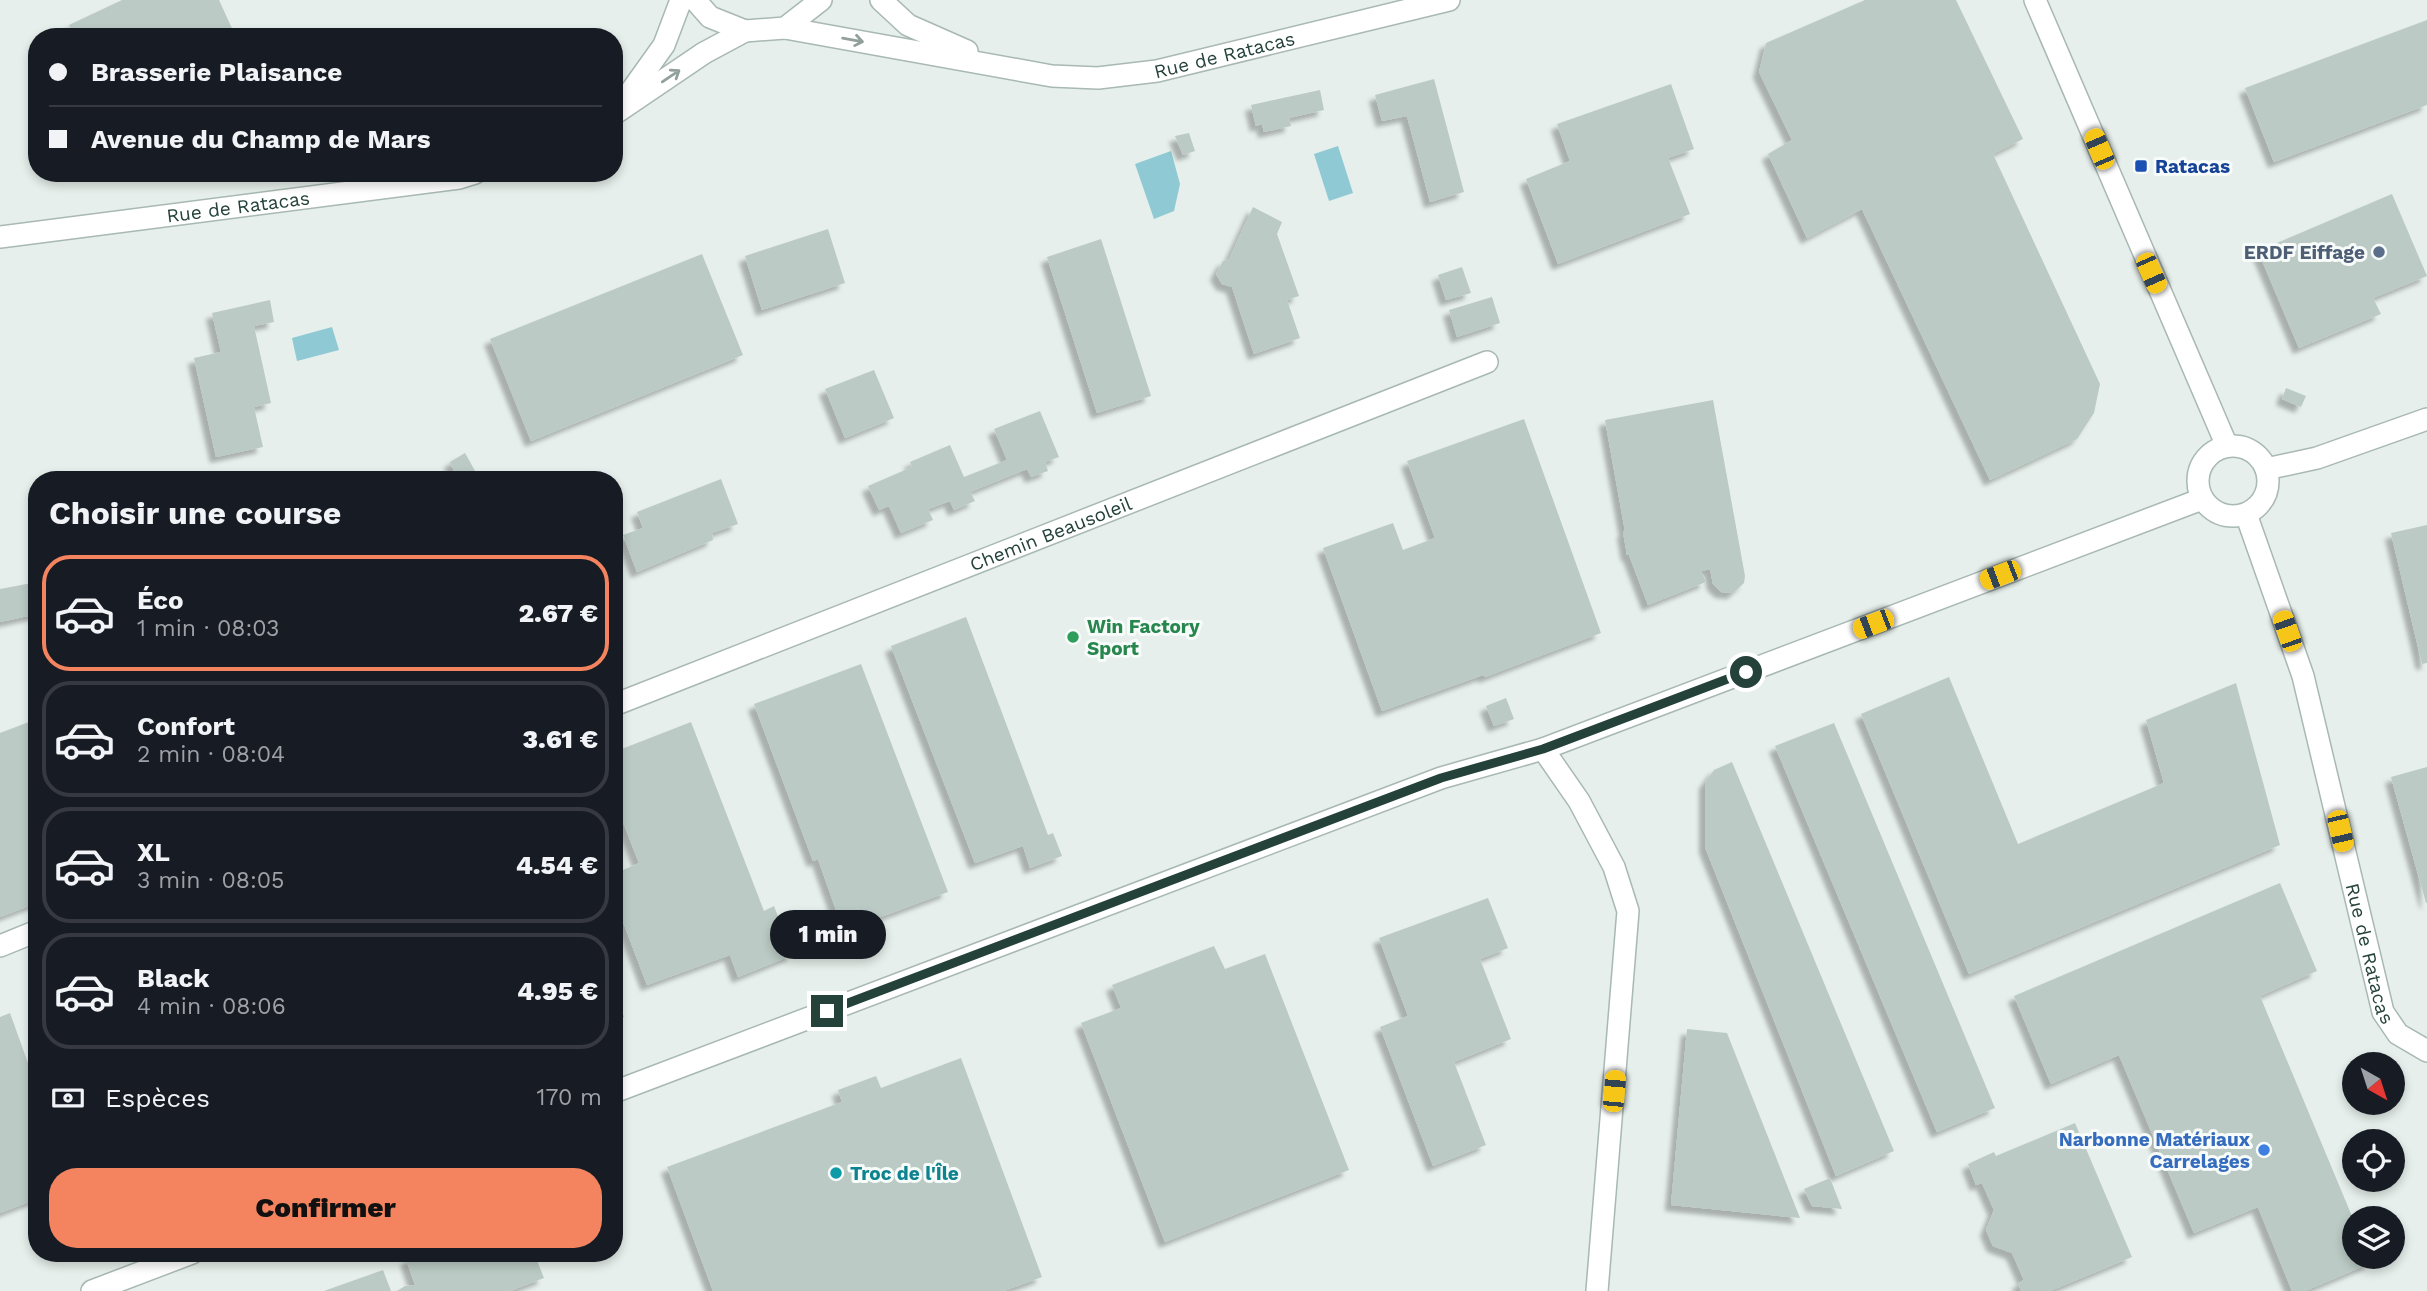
<!DOCTYPE html>
<html lang="fr">
<head>
<meta charset="utf-8">
<style>
	body { margin:0; font-family:"Work Sans",sans-serif; background:#20242c; color:#f1f3f6; height:100vh; display:flex; flex-direction:column; font-size:26px; white-space:nowrap }
	* { box-sizing:border-box; margin:0 }
	p { font-size:23px; color:#9ea1a6 }
	.icon { flex:none; width:38px; height:38px; fill:none; stroke:currentColor; stroke-width:2; stroke-linecap:round; stroke-linejoin:round }
	.map { position:relative; flex:1; overflow:hidden }
	.side { position:absolute; left:28px; top:471px; width:595px; height:791px; display:flex; flex-direction:column; background:#171b24; border-radius:28px; box-shadow:0 4px 10px #0003 }
	.side>* { flex:none }
	.top-card { position:absolute; left:28px; top:28px; width:595px; height:154px; border-radius:28px; box-shadow:0 4px 10px #0003; display:grid; align-content:center; height:154px; padding:0 21px; background:#171b24 }
	.needle { width:46px; rotate:141deg }
	.controls { position:absolute; left:2342px; top:1052px; display:grid; gap:14px }
	.controls a { display:grid; place-items:center; width:63px; height:63px; border-radius:50%; background:#171b24; box-shadow:0 4px 10px #0003; font-size:35px }
	.end { position:absolute; width:32px; height:32px; margin:-16px; border:9px solid #24423a; background:#fff; box-shadow:0 0 0 4px #fff }
	.from { border-radius:50% }
	.bubble { position:absolute; height:49px; border-radius:24px; background:#171b24; box-shadow:0 4px 10px #0003; font-size:23px; font-weight:800; line-height:49px; text-align:center }
	.car { position:absolute; width:21px; height:42px; margin:-21px -10px; border-radius:9px; box-shadow:0 0 5px 2px #0007; background:linear-gradient(#f5c518 24%,#345 0 40%,#f5c518 0 76%,#345 0 86%,#f5c518 0) }
	.top-card b { display:flex; align-items:center; gap:24px; height:66px; font-size:26px }
	.top-card b+b { border-top:2px solid #363941 }
	.top-card i { width:18px; height:18px; background:#f1f3f6 }
	ul { padding:0; list-style:none }
	li { display:flex; align-items:center; gap:21px; height:116px; margin:0 14px 10px; padding:0 7px; border:4px solid #363941; border-radius:28px }
	li div { flex:1 }
	li b { display:block; font-size:26px }
	li em { font-style:normal; font-weight:800 }
	li.current { border-color:#f4845f }
	li>.icon { width:63px; height:63px; stroke-width:1.5 }
	h2 { padding:0 21px; font-size:32px; line-height:84px }
	.pay { display:flex; align-items:center; gap:18px; height:77px; padding:0 21px; font-size:26px }
	.pay p { margin-inline-start:auto }
	.primary-button { display:flex; gap:14px; margin-top:auto; padding:14px 21px }
	.primary-button a { flex:1; height:80px; border-radius:28px; background:#f4845f; color:#111; font-size:28px; font-weight:800; line-height:80px; text-align:center }
	.map>svg:first-child { display:block }
	.water { fill:#8ec9d4 }
	.building { fill:#bbcac4; filter:url(#shadow) }
	.lines { fill:none; stroke-linecap:round; stroke-linejoin:round }
	.minor-casing { stroke:#a8b8b2; stroke-width:24 }
	.minor { stroke:#fff; stroke-width:21 }
	.oneway { stroke:#92a09c }
	.route { stroke:#24423a; stroke-width:9 }
	.transit-dot { fill:#1a4fb4; stroke:#f7fbf9; stroke-width:2.5 }
	.service-dot { fill:#5c6f8a; stroke:#f7fbf9; stroke-width:2.5 }
	.leisure-dot { fill:#2e9e5b; stroke:#f7fbf9; stroke-width:2.5 }
	.shop-dot { fill:#3f7fe0; stroke:#f7fbf9; stroke-width:2.5 }
	.culture-dot { fill:#0f9aa8; stroke:#f7fbf9; stroke-width:2.5 }
	.labels { text-anchor:middle; stroke-width:6; stroke-linejoin:round; paint-order:stroke }
	.street-label { font-size:19px; fill:#24423a; stroke:#f7fbf9 }
	.transit-label { font-size:19px; font-weight:bold; fill:#164399; stroke:#f7fbf9; text-anchor:start }
	.service-label { font-size:19px; font-weight:bold; fill:#4e5e75; stroke:#f7fbf9; text-anchor:end }
	.leisure-label { font-size:19px; font-weight:bold; fill:#27864d; stroke:#f7fbf9; text-anchor:start }
	.shop-label { font-size:19px; font-weight:bold; fill:#366cbe; stroke:#f7fbf9; text-anchor:end }
	.culture-label { font-size:19px; font-weight:bold; fill:#0d838f; stroke:#f7fbf9; text-anchor:start }
</style>
</head>
<body>
<div class="map">
<svg width="2427" height="1291" viewBox="0 0 2427 1291">
	<defs>
		<filter id="shadow"><feDropShadow dx="-6" dy="6" stdDeviation="2" flood-color="#0004"/></filter>
	</defs>
	<rect width="100%" height="100%" fill="#e6efeb"/>
	<g class="water">
		<path d="M 1338,146 L 1353,193 L 1329,201 L 1314,154 Z"/>
		<path d="M 1171,151 L 1180,184 L 1174,211 L 1154,219 L 1135,164 Z"/>
		<path d="M 332,327 L 339,350 L 297,361 L 292,338 Z"/>
	</g>
	<g class="building">
		<path d="M 122,0 L 219,0 L 236,37 L 74,37 L 69,25 Z"/>
		<path d="M 1865,0 L 1956,0 L 2023,139 L 1993,154 L 2100,384 L 2094,413 L 2077,439 L 1990,480 L 1862,209 L 1807,238 L 1768,154 L 1792,140 L 1759,72 L 1766,43 Z"/>
		<path d="M 2427,20 L 2427,105 L 2274,162 L 2245,88 Z"/>
		<path d="M 1434,79 L 1464,192 L 1430,202 L 1407,116 L 1382,121 L 1375,95 Z"/>
		<path d="M 1671,84 L 1694,149 L 1668,158 L 1690,214 L 1558,264 L 1526,179 L 1570,161 L 1557,124 Z"/>
		<path d="M 1320,90 L 1324,110 L 1289,118 L 1291,126 L 1264,132 L 1262,124 L 1256,126 L 1251,105 Z"/>
		<path d="M 1189,133 L 1195,151 L 1183,155 L 1175,136 Z"/>
		<path d="M 2392,194 L 2427,276 L 2373,298 L 2381,314 L 2299,348 L 2258,251 Z"/>
		<path d="M 1253,207 L 1282,222 L 1277,234 L 1299,296 L 1287,300 L 1300,338 L 1254,354 L 1232,287 L 1222,284 L 1216,274 L 1223,261 L 1229,259 Z"/>
		<path d="M 828,229 L 845,283 L 762,310 L 745,256 Z"/>
		<path d="M 1101,239 L 1151,396 L 1097,413 L 1047,257 Z"/>
		<path d="M 702,254 L 743,355 L 531,441 L 490,339 Z"/>
		<path d="M 1462,267 L 1471,293 L 1446,300 L 1438,275 Z"/>
		<path d="M 1492,297 L 1500,323 L 1457,337 L 1449,310 Z"/>
		<path d="M 270,300 L 274,322 L 254,326 L 271,403 L 254,407 L 263,447 L 216,457 L 194,358 L 221,352 L 212,313 Z"/>
		<path d="M 874,370 L 894,418 L 845,438 L 825,389 Z"/>
		<path d="M 2286,388 L 2306,396 L 2301,407 L 2282,399 Z"/>
		<path d="M 1713,400 L 1745,576 L 1744,583 L 1733,593 L 1721,592 L 1713,584 L 1710,569 L 1701,571 L 1706,582 L 1648,605 L 1629,555 L 1627,555 L 1623,532 L 1625,531 L 1605,420 Z"/>
		<path d="M 1040,411 L 1059,457 L 1045,462 L 1048,471 L 1031,477 L 1027,469 L 970,492 L 975,501 L 954,510 L 950,501 L 928,509 L 933,520 L 901,533 L 889,506 L 879,510 L 868,486 L 912,467 L 910,462 L 950,445 L 964,477 L 1007,460 L 994,429 Z"/>
		<path d="M 1524,419 L 1601,633 L 1485,677 L 1483,675 L 1382,711 L 1323,548 L 1393,523 L 1403,550 L 1435,538 L 1407,461 Z"/>
		<path d="M 465,453 L 479,478 L 477,480 L 458,480 L 450,462 Z"/>
		<path d="M 721,479 L 738,524 L 712,533 L 713,540 L 637,572 L 623,535 L 643,528 L 637,512 Z"/>
		<path d="M 2427,525 L 2427,663 L 2422,664 L 2391,533 Z"/>
		<path d="M 37,582 L 37,614 L 0,622 L 0,589 Z"/>
		<path d="M 966,617 L 1048,835 L 1053,833 L 1062,856 L 1030,868 L 1023,846 L 975,863 L 891,646 Z"/>
		<path d="M 861,664 L 948,892 L 835,934 L 827,914 L 836,910 L 818,859 L 813,861 L 754,704 Z"/>
		<path d="M 1949,677 L 2018,844 L 2164,783 L 2146,720 L 2236,683 L 2280,845 L 1969,974 L 1861,714 Z"/>
		<path d="M 1506,698 L 1514,719 L 1494,726 L 1486,706 Z"/>
		<path d="M 37,719 L 37,903 L 0,917 L 0,733 Z"/>
		<path d="M 691,722 L 764,911 L 774,906 L 793,955 L 738,977 L 730,955 L 647,985 L 614,898 L 614,874 L 639,863 L 614,799 L 614,752 Z"/>
		<path d="M 1834,723 L 1995,1108 L 1937,1132 L 1775,746 Z"/>
		<path d="M 1732,762 L 1894,1151 L 1836,1176 L 1705,847 L 1705,783 L 1714,770 Z"/>
		<path d="M 2427,767 L 2427,903 L 2426,903 L 2391,777 Z"/>
		<path d="M 2280,883 L 2317,971 L 2260,996 L 2354,1221 L 2354,1256 L 2369,1256 L 2371,1263 L 2305,1291 L 2292,1291 L 2258,1207 L 2194,1233 L 2119,1055 L 2051,1084 L 2014,996 Z"/>
		<path d="M 1488,898 L 1508,948 L 1480,959 L 1511,1039 L 1454,1062 L 1486,1145 L 1433,1166 L 1380,1027 L 1408,1016 L 1379,938 Z"/>
		<path d="M 1214,946 L 1225,969 L 1265,954 L 1349,1170 L 1165,1242 L 1081,1023 L 1121,1008 L 1112,985 Z"/>
		<path d="M 614,992 L 624,1017 L 614,1021 Z"/>
		<path d="M 10,1013 L 37,1088 L 37,1199 L 0,1213 L 0,1017 Z"/>
		<path d="M 1687,1029 L 1727,1033 L 1800,1218 L 1671,1205 Z"/>
		<path d="M 961,1058 L 1042,1277 L 1004,1291 L 713,1291 L 667,1167 L 842,1102 L 838,1090 L 876,1076 L 881,1088 Z"/>
		<path d="M 2075,1123 L 2132,1257 L 2050,1291 L 2021,1291 L 2018,1283 L 2024,1280 L 2012,1253 L 1993,1246 L 1986,1230 L 1994,1210 L 1982,1183 L 1976,1185 L 1968,1164 L 1994,1152 L 1996,1156 Z"/>
		<path d="M 1830,1178 L 1842,1209 L 1812,1206 L 1804,1189 Z"/>
		<path d="M 420,1253 L 428,1253 L 429,1257 L 439,1253 L 534,1253 L 544,1278 L 510,1291 L 397,1291 L 405,1286 L 415,1285 L 406,1259 Z"/>
		<path d="M 383,1270 L 391,1291 L 324,1291 Z"/>
	</g>
	<g class="lines">
		<defs>
			<g id="minor">
				<path d="M 695,0 L 710,17 L 745,31 L 785,28 L 821,0"/>
				<path d="M 881,0 L 908,25 L 967,51"/>
				<path d="M 2035,0 L 2227,446"/>
				<path id="s1" d="M 785,28 L 1052,76 L 1098,78 L 1157,71 L 1449,0"/>
				<path d="M 624,101 L 664,45 L 681,0"/>
				<path d="M 614,114 L 704,53 L 745,31"/>
				<path id="s2" d="M 0,237 L 459,178 L 475,173"/>
				<circle cx="2233" cy="481" r="35"/>
				<path d="M 2266,469 L 2317,458 L 2427,419"/>
				<path id="s3" d="M 2246,514 L 2303,676 L 2383,1012 L 2398,1034 L 2427,1051"/>
				<path id="s4" d="M 614,705 L 1487,362"/>
				<path d="M 1543,749 L 1579,801 L 1614,867 L 1628,911 L 1597,1291"/>
				<path d="M 0,946 L 37,931"/>
				<path d="M 614,1092 L 1441,778 L 1543,749 L 2202,499"/>
				<path d="M 92,1291 L 192,1253"/>
			</g>
		</defs>
		<use href="#minor" class="minor-casing"/>
		<use href="#minor" class="minor"/>
	</g>
	<defs><path id="oneway-shaft" d="M-6 0H5M1.5-3L5.5 0L1.5 3" fill="none" stroke-width="1.6" stroke-linecap="round" stroke-linejoin="round" transform="scale(1.75)"/></defs>
	<g class="oneway">
		<use href="#oneway-shaft" transform="translate(853 40) rotate(10)"/>
		<use href="#oneway-shaft" transform="translate(671 76) rotate(-34)"/>
	</g>
	<g class="lines">
		<path class="route" d="M 827,1011 L 1441,778 L 1543,749 L 1746,672"/>
	</g>
	<rect class="transit-dot" x="2134" y="159" width="14" height="14" rx="3.5"/>
	<circle class="service-dot" cx="2379" cy="252" r="7"/>
	<circle class="leisure-dot" cx="1073" cy="637" r="7"/>
	<circle class="shop-dot" cx="2264" cy="1150" r="7"/>
	<circle class="culture-dot" cx="836" cy="1173" r="7"/>
	<g class="labels">
		<g class="street-label">
			<text dy="7" stroke="none"><textPath href="#s1" startOffset="446">Rue de Ratacas</textPath></text>
			<text dy="7" stroke="none"><textPath href="#s2" startOffset="240">Rue de Ratacas</textPath></text>
			<text dy="7" stroke="none"><textPath href="#s4" startOffset="469">Chemin Beausoleil</textPath></text>
			<text dy="7" stroke="none"><textPath href="#s3" startOffset="457">Rue de Ratacas</textPath></text>
		</g>
		<g class="transit-label">
			<text x="2155" y="173">Ratacas</text>
		</g>
		<g class="service-label">
			<text x="2365" y="259">ERDF Eiffage</text>
		</g>
		<g class="leisure-label">
			<text x="1087" y="633">Win Factory<tspan x="1087" dy="22">Sport</tspan></text>
		</g>
		<g class="shop-label">
			<text x="2250" y="1146">Narbonne Matériaux<tspan x="2250" dy="22">Carrelages</tspan></text>
		</g>
		<g class="culture-label">
			<text x="850" y="1180">Troc de l'Île</text>
		</g>
	</g>
</svg>
<div class="controls">
<a><svg class="needle" viewBox="-14 -14 28 28"><path d="M0-13l5 13h-10z" fill="#e53935"/><path d="M0 13l5-13h-10z" fill="#9ea1a6"/></svg></a>
<a><svg class="icon" aria-label="locate" viewBox="0 0 24 24"><circle cx="12" cy="12" r="6"/><path d="M12 2v4M12 18v4M2 12h4M18 12h4"/></svg></a>
<a><svg class="icon" aria-label="layers" viewBox="0 0 24 24"><path d="M12 4l9 5-9 5-9-5zM3 14l9 5 9-5"/></svg></a>
</div>
<i class="end from" style="left:1746px;top:672px"></i>
<i class="end" style="left:827px;top:1011px"></i>
<div class="bubble" style="left:770px;top:910px;width:116px">1 min</div>
<i class="car" style="left:2099px;top:149px;rotate:337deg"></i>
<i class="car" style="left:2151px;top:273px;rotate:156deg"></i>
<i class="car" style="left:2000px;top:575px;rotate:249deg"></i>
<i class="car" style="left:1873px;top:624px;rotate:249deg"></i>
<i class="car" style="left:2287px;top:631px;rotate:341deg"></i>
<i class="car" style="left:2340px;top:831px;rotate:167deg"></i>
<i class="car" style="left:1614px;top:1091px;rotate:5deg"></i>
<div class="top-card">
<b><i class="from"></i>Brasserie Plaisance</b>
<b><i></i>Avenue du Champ de Mars</b>
</div>
<section class="side">
<h2>Choisir une course</h2>
<ul>
<li class="current"><svg class="icon" aria-label="car" viewBox="0 0 24 24"><path d="M5 17H2v-5l4-1 3-4h7l3 4 3 1v5h-3M9 17h6M6 11h13"/><circle cx="7" cy="17" r="2"/><circle cx="17" cy="17" r="2"/></svg><div><b>Éco</b><p>1 min · 08:03</p></div><em>2.67 €</em></li>
<li><svg class="icon" aria-label="car" viewBox="0 0 24 24"><path d="M5 17H2v-5l4-1 3-4h7l3 4 3 1v5h-3M9 17h6M6 11h13"/><circle cx="7" cy="17" r="2"/><circle cx="17" cy="17" r="2"/></svg><div><b>Confort</b><p>2 min · 08:04</p></div><em>3.61 €</em></li>
<li><svg class="icon" aria-label="car" viewBox="0 0 24 24"><path d="M5 17H2v-5l4-1 3-4h7l3 4 3 1v5h-3M9 17h6M6 11h13"/><circle cx="7" cy="17" r="2"/><circle cx="17" cy="17" r="2"/></svg><div><b>XL</b><p>3 min · 08:05</p></div><em>4.54 €</em></li>
<li><svg class="icon" aria-label="car" viewBox="0 0 24 24"><path d="M5 17H2v-5l4-1 3-4h7l3 4 3 1v5h-3M9 17h6M6 11h13"/><circle cx="7" cy="17" r="2"/><circle cx="17" cy="17" r="2"/></svg><div><b>Black</b><p>4 min · 08:06</p></div><em>4.95 €</em></li>
</ul>
<div class="pay"><svg class="icon" aria-label="cash" viewBox="0 0 24 24"><path d="M3 7h18v10H3z"/><circle cx="12" cy="12" r="2"/></svg>Espèces<p>170 m</p></div>
<div class="primary-button"><a>Confirmer</a></div>
</section>
</div>
</body>
</html>
